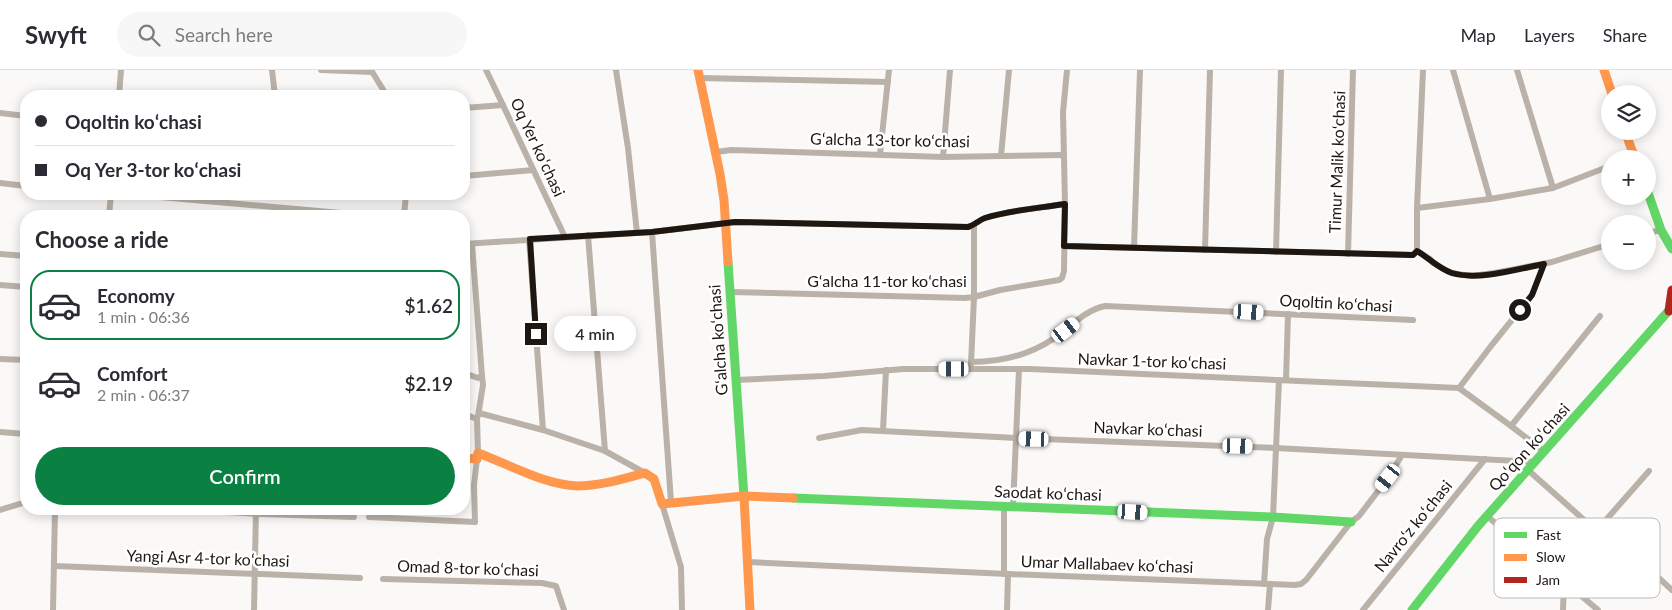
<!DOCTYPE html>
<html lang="en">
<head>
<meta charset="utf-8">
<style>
	body { margin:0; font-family:Lato,sans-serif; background:#f7f7f7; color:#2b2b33; height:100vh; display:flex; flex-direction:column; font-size:19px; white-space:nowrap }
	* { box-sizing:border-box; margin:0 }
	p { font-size:16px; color:#7c7c81 }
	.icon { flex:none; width:28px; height:28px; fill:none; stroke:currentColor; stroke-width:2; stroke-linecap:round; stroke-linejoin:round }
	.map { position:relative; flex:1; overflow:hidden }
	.details { position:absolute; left:20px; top:140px; width:450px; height:305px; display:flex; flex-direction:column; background:#fff; border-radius:20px; box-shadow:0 2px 12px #0003 }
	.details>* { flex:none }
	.top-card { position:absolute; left:20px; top:20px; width:450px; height:110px; border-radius:20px; box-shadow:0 2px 12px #0003; display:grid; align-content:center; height:110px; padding:0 15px; background:#fff }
	.fabs { position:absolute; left:1601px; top:15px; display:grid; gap:10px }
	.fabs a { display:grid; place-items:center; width:55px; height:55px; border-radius:50%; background:#fff; box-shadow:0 2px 12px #0003; font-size:25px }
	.end { position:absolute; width:22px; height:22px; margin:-11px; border:6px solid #1e1611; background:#fff; box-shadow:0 0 0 2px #fff }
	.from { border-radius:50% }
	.bubble { position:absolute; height:35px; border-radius:18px; background:#fff; box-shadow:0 2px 12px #0003; font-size:16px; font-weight:600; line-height:35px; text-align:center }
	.car { position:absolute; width:15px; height:30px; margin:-15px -8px; border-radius:6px; box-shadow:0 0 4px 1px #0007; background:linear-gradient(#fff 24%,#345 0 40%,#fff 0 76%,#345 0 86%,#fff 0) }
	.top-card b { display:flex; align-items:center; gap:18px; height:48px; font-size:19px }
	.top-card b+b { border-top:1px solid #e1e1e2 }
	.top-card i { width:12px; height:12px; background:#2b2b33 }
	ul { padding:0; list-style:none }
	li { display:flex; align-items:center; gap:15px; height:70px; margin:0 10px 8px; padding:0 5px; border:2px solid transparent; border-radius:20px }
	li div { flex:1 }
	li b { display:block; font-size:19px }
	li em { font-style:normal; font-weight:600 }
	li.active { border-color:#0b8043 }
	li>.icon { width:45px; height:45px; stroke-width:1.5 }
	h2 { padding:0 15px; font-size:22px; line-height:60px }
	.cta { display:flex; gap:10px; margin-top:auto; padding:10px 15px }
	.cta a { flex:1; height:58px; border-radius:30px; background:#0b8043; color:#fff; font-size:20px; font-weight:600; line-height:58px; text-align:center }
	header { display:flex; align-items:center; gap:30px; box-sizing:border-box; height:70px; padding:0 25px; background:#fff; border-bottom:1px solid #e1e1e2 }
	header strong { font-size:24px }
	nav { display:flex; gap:28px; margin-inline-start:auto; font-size:18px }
	.search { width:350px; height:45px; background:#f7f7f7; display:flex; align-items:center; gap:12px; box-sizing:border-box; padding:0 18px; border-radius:28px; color:#7c7c81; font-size:19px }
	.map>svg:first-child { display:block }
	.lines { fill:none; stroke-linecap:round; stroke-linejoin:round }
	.street { stroke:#bab2a8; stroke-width:6 }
	.fast { stroke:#63d668; stroke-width:9 }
	.slow { stroke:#ff974d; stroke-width:9 }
	.jam { stroke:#b3261e; stroke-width:9 }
	.route { stroke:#1e1611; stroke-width:6 }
	.labels { text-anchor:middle; stroke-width:5; stroke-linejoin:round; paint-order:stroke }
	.street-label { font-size:16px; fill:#1e1611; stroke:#fff }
	.key { fill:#fff; stroke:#bcb9b8; stroke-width:1 }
	.key-label { font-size:14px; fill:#1e1611 }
</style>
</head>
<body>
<header>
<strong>Swyft</strong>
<div class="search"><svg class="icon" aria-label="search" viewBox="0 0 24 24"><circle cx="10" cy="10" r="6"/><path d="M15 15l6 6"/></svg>Search here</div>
<nav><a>Map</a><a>Layers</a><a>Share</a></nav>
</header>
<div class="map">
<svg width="1672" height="540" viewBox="0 0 1672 540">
	<rect width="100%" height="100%" fill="#fbf9f7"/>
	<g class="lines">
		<g class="street">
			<path d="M 272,0 L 275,26"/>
			<path d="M 321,0 L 372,2"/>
			<path d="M 371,0 L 387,26"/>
			<path d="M 486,0 C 513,55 538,111 565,167"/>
			<path d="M 616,0 L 628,78 L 637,163"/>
			<path d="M 1453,0 L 1490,129"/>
			<path d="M 1517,0 L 1553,118"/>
			<path d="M 699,8 L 888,12"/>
			<path d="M 119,26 L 121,0"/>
			<path d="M 464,38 L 503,35"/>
			<path d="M 0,43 L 26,46"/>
			<path d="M 716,82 L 731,80 L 943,87 L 1063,85"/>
			<path d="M 880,84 L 889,0"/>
			<path d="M 1001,86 L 1009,0"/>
			<path d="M 943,87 L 950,0"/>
			<path d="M 464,106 L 533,100"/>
			<path d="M 0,113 L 26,116"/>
			<path d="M 126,124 L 375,146"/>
			<path d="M 1417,138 L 1490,129 L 1553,118 L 1610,96"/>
			<path d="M 109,146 L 111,124"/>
			<path d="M 404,146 L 406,124"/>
			<path d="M 652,162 L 671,432"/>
			<path d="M 1648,163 L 1661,160"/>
			<path d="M 588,165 L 605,381"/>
			<path d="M 529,169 L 543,360"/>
			<path d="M 464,174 L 652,162 L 735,152 L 968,157 C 975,155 979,150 985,148 C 1010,140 1039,138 1065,134"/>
			<path d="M 1065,176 L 1413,185 L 1417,181 L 1417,138 L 1423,0"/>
			<path d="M 1134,178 L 1140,0"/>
			<path d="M 1205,180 L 1210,0"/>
			<path d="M 1417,181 L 1430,189 L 1433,193 L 1451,203 L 1471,206 L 1494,203 L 1552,192 L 1610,174"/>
			<path d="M 1276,182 L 1281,0"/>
			<path d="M 0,184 L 26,186"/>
			<path d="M 1348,184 L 1353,0"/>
			<path d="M 0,215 L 26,217"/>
			<path d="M 731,222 L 965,228 L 974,227 L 974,156"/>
			<path d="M 0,289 L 26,290"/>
			<path d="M 971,292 C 999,292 1029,285 1053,269 C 1069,258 1085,240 1105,236 L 1413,250"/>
			<path d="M 971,294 L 974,227 L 1000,220 L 1059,210 L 1062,208 L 1064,201 L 1065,134 L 1063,42 L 1067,0"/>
			<path d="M 464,303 L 478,308 L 482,306 L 472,174"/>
			<path d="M 736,310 L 824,306 L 903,299 L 1030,299 L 1459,318 L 1511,356 L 1545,382"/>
			<path d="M 1286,310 L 1288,244"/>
			<path d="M 1459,318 L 1491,276 L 1532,225 L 1544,194"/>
			<path d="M 479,343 L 543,360 L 605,381 L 645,403"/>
			<path d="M 464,344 L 477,349 L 478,383"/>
			<path d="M 478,346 L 483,315 L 482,306"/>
			<path d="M 1511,356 L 1600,246"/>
			<path d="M 883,361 L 886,300"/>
			<path d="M 0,362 L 26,364"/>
			<path d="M 819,368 L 862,360 L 1016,368 L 1276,378 L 1536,392"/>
			<path d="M 1528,400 L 1592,457 L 1598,459 L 1649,401"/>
			<path d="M 662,434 L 681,497 L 682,540"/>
			<path d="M 1013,437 L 1019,299"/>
			<path d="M 178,439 L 262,444 L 354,447"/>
			<path d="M 0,440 L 26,432"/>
			<path d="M 1487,446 L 1598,540"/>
			<path d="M 369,447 L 475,452 L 474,415 L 477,389"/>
			<path d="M 748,492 L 1008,504 L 1295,515 L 1301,514 L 1306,510 L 1351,452 L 1359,446 L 1388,408 L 1402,385"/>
			<path d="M 55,496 L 360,508"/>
			<path d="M 1004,504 L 1004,437"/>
			<path d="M 383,509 L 542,513 L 556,516 L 564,540"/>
			<path d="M 1264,514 L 1267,469 L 1273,447 L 1279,310"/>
			<path d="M 1579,524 L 1619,478 L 1623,477 L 1626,478 L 1672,520"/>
			<path d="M 53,540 L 55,439"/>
			<path d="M 254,540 L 256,439"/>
			<path d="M 1007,540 L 1008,504"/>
			<path d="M 1268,540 L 1270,514"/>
			<path d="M 1363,540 L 1485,389"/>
			<path d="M 1563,540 L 1564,511"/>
		</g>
		<g class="fast">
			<path d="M 1648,123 L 1661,160 L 1672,179"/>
			<path d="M 728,192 L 744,427"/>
			<path d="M 793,428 L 1273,447 L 1351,452"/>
			<path d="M 1412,540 L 1478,456 L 1672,237"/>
		</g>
		<g class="slow">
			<path d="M 698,0 L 720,104 L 724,130 L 728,192"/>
			<path d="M 1604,0 L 1612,24"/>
			<path d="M 1625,61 L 1635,89"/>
			<path d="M 464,388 L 477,389 L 478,383 C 508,394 545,415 577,416 C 600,416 623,409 645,403 L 654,409 L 662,434 L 744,426 L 793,428"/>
			<path d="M 744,427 L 750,540"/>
		</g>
		<path class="jam" d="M 1669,241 L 1672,220"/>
	</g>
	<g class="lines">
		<path class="route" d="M 536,264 L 530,169 L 652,162 L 735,152 L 968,157 C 975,155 979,150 985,148 C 1010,140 1040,138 1065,134 L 1064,176 L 1413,185 L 1417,181 C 1429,188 1439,199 1452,203 C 1479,211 1517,199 1544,194 L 1532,225 L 1520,240"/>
	</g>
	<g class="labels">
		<g class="street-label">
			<text transform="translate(890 70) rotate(1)" y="6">Gʻalcha 13-tor koʻchasi</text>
			<text transform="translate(538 77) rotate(65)" y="6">Oq Yer koʻchasi</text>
			<text transform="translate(1337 92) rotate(-88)" y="6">Timur Malik koʻchasi</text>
			<text x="887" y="217">Gʻalcha 11-tor koʻchasi</text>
			<text transform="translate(1336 233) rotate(3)" y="6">Oqoltin koʻchasi</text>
			<text transform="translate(718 270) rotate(-94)" y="6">Gʻalcha koʻchasi</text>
			<text transform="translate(1152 291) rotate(2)" y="6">Navkar 1-tor koʻchasi</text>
			<text transform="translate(1148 359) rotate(2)" y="6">Navkar koʻchasi</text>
			<text transform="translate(1529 377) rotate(-48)" y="6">Qoʻqon koʻchasi</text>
			<text transform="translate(1048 423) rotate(2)" y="6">Saodat koʻchasi</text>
			<text transform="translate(1413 456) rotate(-51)" y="6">Navroʻz koʻchasi</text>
			<text transform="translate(208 488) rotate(2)" y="6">Yangi Asr 4-tor koʻchasi</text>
			<text transform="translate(1107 494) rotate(2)" y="6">Umar Mallabaev koʻchasi</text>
			<text transform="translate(468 498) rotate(2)" y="6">Omad 8-tor koʻchasi</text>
		</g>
	</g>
	<rect x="1494" y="448" width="166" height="80" rx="8" class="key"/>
	<rect x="1504" y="462" width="23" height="6" fill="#63d668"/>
	<rect x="1504" y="484" width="23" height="7" fill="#ff974d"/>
	<rect x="1504" y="507" width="23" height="6" fill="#b3261e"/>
	<g class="key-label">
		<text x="1536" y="470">Fast</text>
		<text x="1536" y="492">Slow</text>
		<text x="1536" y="515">Jam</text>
	</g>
</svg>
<div class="fabs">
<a><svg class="icon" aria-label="layers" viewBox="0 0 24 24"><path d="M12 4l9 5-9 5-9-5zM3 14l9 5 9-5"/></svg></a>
<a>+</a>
<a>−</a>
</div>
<i class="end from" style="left:1520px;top:240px"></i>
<i class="end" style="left:536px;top:264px"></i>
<div class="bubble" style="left:554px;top:246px;width:82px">4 min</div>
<i class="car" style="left:1249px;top:242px;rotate:93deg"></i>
<i class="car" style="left:1066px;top:260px;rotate:53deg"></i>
<i class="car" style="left:954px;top:299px;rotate:270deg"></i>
<i class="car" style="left:1034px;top:369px;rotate:272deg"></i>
<i class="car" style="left:1238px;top:376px;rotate:92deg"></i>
<i class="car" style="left:1388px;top:408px;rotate:218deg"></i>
<i class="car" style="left:1133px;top:442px;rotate:93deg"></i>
<div class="top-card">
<b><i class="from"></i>Oqoltin koʻchasi</b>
<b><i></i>Oq Yer 3-tor koʻchasi</b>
</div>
<section class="details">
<h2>Choose a ride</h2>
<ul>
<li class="active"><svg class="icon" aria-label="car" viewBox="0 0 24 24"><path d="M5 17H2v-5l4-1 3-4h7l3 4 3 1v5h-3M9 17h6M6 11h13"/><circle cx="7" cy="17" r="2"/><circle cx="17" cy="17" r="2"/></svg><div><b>Economy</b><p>1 min · 06:36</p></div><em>$1.62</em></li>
<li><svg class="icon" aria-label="car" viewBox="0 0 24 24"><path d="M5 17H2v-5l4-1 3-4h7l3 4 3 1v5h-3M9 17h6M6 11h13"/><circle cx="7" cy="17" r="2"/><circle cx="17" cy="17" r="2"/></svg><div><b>Comfort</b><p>2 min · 06:37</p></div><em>$2.19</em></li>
</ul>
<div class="cta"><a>Confirm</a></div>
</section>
</div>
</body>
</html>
